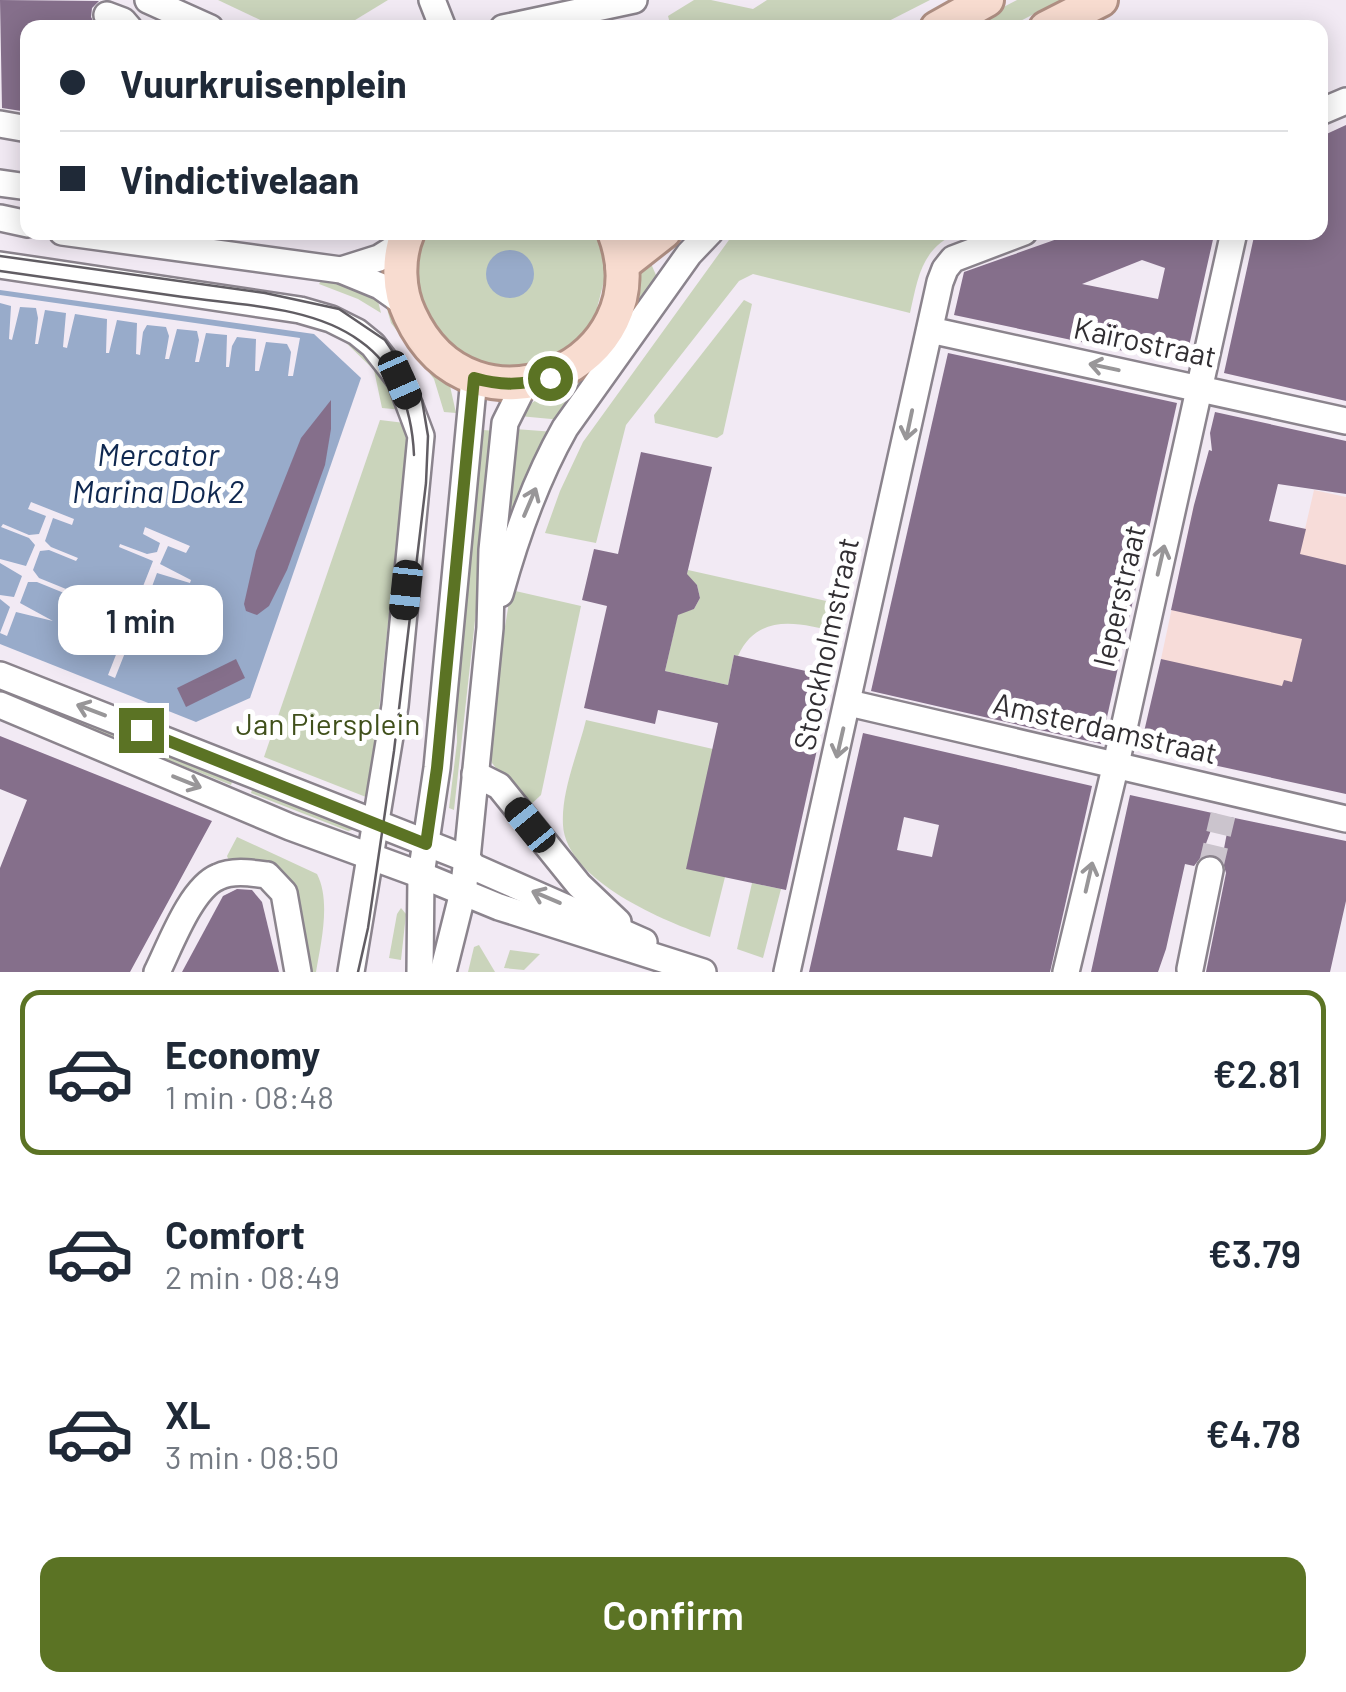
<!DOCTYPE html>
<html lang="en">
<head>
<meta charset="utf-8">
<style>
	body { margin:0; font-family:Barlow,sans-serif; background:#f2f2f3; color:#1f2937; height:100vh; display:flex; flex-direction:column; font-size:38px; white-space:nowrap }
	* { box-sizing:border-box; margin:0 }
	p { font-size:32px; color:#747a83 }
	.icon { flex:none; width:55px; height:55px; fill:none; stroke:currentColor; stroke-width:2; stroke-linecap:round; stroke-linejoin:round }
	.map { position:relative; height:972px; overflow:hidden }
	.panel { display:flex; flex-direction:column; background:#fff; flex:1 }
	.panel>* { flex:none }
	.banner { position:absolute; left:20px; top:20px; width:1308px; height:220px; border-radius:20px; box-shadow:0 5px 25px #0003; display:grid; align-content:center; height:220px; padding:0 40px; background:#fff }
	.end { position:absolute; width:45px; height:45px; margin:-22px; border:12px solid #5b7324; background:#fff; box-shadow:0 0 0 5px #fff }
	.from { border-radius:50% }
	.bubble { position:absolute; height:70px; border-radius:20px; background:#fff; box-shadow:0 5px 25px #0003; font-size:32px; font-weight:600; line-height:70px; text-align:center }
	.car { position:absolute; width:30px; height:60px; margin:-30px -15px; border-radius:12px; box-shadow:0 0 8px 2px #0007; background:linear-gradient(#222 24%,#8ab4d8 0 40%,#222 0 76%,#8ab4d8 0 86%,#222 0) }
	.banner b { display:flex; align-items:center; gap:35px; height:95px; font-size:38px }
	.banner b+b { border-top:2px solid #e0e1e3 }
	.banner i { width:25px; height:25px; background:#1f2937 }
	ul { padding:18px 0 0; list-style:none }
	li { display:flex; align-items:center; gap:30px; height:165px; margin:0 20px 15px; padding:0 20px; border:5px solid transparent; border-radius:20px }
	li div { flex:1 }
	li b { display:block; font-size:38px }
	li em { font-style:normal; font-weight:600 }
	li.active { border-color:#5b7324 }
	li>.icon { width:90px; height:90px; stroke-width:1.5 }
	.primary-button { display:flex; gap:20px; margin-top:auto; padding:20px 40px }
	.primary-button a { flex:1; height:115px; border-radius:20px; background:#5b7324; color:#fff; font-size:40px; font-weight:600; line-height:115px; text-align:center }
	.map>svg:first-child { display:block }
	.education { fill:#f7dcd9 }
	.green { fill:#cad4bb }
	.water { fill:#98abca }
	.pier { fill:#f2eaf4 }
	.building { fill:#856f8b; fill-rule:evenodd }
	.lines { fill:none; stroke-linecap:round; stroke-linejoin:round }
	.minor-tunnel { stroke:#cbc4cd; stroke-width:25; stroke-dasharray:25 12; stroke-linecap:butt }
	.minor-casing { stroke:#8b848d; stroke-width:30 }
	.major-casing { stroke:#b09084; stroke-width:38 }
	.minor { stroke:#fff; stroke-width:25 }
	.major { stroke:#f8dcd0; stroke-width:32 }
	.tram { stroke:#615d63; stroke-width:2.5 }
	.oneway { stroke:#989698 }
	.route { stroke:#5b7324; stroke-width:12 }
	.labels { text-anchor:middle; stroke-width:10; stroke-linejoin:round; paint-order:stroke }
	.street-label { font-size:30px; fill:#312e32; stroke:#fff }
	.park-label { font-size:30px; fill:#40501b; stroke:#fff }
	.water-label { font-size:32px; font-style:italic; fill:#0f2850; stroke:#fff }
</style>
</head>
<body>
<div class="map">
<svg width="1346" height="972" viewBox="0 0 1346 972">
	<rect width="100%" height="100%" fill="#f2eaf4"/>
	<path class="education" d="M 1314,490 L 1346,497 L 1346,726 L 1161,659 L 1194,505 L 1305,529 Z"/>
	<g class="green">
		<path d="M 218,0 L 388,0 L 342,28 L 275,27 Z"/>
		<path d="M 694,0 L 711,0 L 753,9 L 767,0 L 930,0 L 877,27 L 671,27 L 668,16 Z"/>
		<path d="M 1017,0 L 1061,0 L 1009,27 L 963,28 Z"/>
		<path d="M 597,232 L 606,273 L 594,320 L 562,356 L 527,369 L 465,360 L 423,320 L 411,263 L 420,233 Z"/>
		<path d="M 734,233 L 958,233 C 921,248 918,278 910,313 L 753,274 L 739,281 L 626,425 L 596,543 L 545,533 L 560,491 L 583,442 Z"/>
		<path d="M 649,259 L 659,282 L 562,420 L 519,416 C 540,387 580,388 601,358 C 622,328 627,289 649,259 Z"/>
		<path d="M 321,281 L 365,288 L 377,297 L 381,313 L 358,299 L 319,284 Z"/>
		<path d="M 744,300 L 752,304 L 723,434 L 717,438 L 655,423 L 654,415 Z"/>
		<path d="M 385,302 L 450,386 L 456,413 L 444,412 L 434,379 L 391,323 Z"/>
		<path d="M 339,333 L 374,360 L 403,410 L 382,408 L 374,370 L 338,335 Z"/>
		<path d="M 380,420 L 405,423 L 407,440 L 370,797 L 366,797 L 264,757 Z"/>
		<path d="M 515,429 L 555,432 L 504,545 Z"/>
		<path d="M 483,430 L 496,431 L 454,810 L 449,808 L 457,742 L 456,682 Z"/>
		<path d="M 688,570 L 844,605 L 837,632 C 799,623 758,612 738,656 L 734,655 L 728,685 L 665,671 L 678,613 L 694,609 L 700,598 L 697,585 L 686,577 Z"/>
		<path d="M 511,590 L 581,606 L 541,795 L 527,808 L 492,763 L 487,736 Z"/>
		<path d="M 0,682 L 234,776 L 231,785 L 0,693 Z"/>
		<path d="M 586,720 L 713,749 L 725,877 L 710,937 C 666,922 566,881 563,825 C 561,791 578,753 586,720 Z"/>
		<path d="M 254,784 L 352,827 L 352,830 L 348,831 L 251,793 Z"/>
		<path d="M 237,837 L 317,874 C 331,901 321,943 316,972 L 306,972 L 295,905 L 229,861 L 227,856 Z"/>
		<path d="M 752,883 L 781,889 L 763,958 L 737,949 Z"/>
		<path d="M 401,908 L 406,914 L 401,960 L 389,958 L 397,914 Z"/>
		<path d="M 479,945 L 495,972 L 468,972 L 474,947 Z"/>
		<path d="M 510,950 L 540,954 L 524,970 L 504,968 Z"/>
	</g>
	<g class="water">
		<circle cx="510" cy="274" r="24"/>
		<path d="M 0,290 L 314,334 L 361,378 L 250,698 L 196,722 L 0,644 Z"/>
	</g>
	<g class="pier">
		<path d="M 0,295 L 300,338 L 293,376 L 288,376 L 291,352 L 287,344 L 266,342 L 259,371 L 255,371 L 256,339 L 237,337 L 232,346 L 229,367 L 226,367 L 227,335 L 206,333 L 199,362 L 195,362 L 199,340 L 197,331 L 177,329 L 169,359 L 165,359 L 169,336 L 166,327 L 147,325 L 143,332 L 140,355 L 136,354 L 137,323 L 117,320 L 109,353 L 106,353 L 107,319 L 75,314 L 67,348 L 63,347 L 66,313 L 45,310 L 38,344 L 35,344 L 38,318 L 36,308 L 20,307 L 12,340 L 9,339 L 11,306 L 0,303 Z"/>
		<path d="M 31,502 L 74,519 L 72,525 L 53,518 L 45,541 L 51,547 L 78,558 L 76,561 L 49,550 L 40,551 L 33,570 L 39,578 L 66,589 L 64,593 L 37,582 L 28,582 L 20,603 L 53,621 L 16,612 L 7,636 L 0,633 L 10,607 L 0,599 L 0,595 L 14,597 L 22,576 L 0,563 L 0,559 L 26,566 L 35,545 L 29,538 L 1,527 L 3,524 L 29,535 L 39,534 L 46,516 L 28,509 Z"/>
		<path d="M 145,527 L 190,546 L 186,553 L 168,546 L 160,564 L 191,580 L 190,583 L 157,573 L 150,592 L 156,598 L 176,607 L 175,610 L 154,602 L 146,602 L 138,620 L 165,634 L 163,638 L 142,629 L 134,630 L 115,678 L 108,675 L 153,561 L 119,547 L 120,544 L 147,554 L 157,552 L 160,543 L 143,534 Z"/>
	</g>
	<g class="building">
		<path d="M 0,0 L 99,1 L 92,8 L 91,17 L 97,28 L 28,28 L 28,112 L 2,108 Z"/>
		<path d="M 1346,125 L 1346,401 L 1224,373 L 1255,232 L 1320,232 L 1320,137 Z"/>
		<path d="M 1077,232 L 1214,235 L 1185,364 L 954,315 L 964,272 ZM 1142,260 L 1165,268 L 1158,299 L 1082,284 Z"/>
		<path d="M 948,353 L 1177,403 L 1101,744 L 871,691 Z"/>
		<path d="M 331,400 L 331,429 L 325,465 L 287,570 L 269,606 L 257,615 L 246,611 L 244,604 L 256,551 L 301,438 Z"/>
		<path d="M 1215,412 L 1346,441 L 1346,494 L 1278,484 L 1269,521 L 1306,529 L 1300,554 L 1346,565 L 1346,794 L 1140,749 L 1161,659 L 1282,686 L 1284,680 L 1292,682 L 1302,639 L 1171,610 L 1194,505 L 1209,450 L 1212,451 L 1210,433 Z"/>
		<path d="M 641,452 L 712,467 L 687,574 L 697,585 L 700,598 L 694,609 L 678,615 L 665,671 L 728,685 L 734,655 L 833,677 L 786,890 L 686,869 L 718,723 L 658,710 L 655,724 L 584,708 L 607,606 L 582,600 L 594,549 L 618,554 Z"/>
		<path d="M 236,659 L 245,678 L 186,707 L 177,688 Z"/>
		<path d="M 863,733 L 1092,786 L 1050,972 L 809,972 ZM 904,817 L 939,825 L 932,857 L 897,850 Z"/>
		<path d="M 0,736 L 212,821 L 130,972 L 0,972 L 0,868 L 27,800 L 0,789 Z"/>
		<path d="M 1130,795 L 1217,814 L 1201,857 L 1194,866 L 1185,864 L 1166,949 L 1158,972 L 1091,972 Z"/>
		<path d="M 1230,817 L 1346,841 L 1346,901 L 1330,972 L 1206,972 L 1226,873 L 1222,859 Z"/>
		<path d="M 237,889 L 252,890 L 262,902 L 279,972 L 182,972 L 223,896 Z"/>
	</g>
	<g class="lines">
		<path class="minor-tunnel" d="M 1210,870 L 1223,815"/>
		<defs>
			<g id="minor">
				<path d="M 148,0 L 210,28"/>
				<path d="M 432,0 L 443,28"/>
				<path d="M 107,15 L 123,21 L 129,28"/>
				<path d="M 503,28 L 634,0"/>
				<path d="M 1320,112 L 1346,101"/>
				<path d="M 0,124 L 28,129"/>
				<path d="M 0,183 L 28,187"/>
				<path d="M 0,218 L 28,224"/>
				<path d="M 62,232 L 341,270 L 380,286 L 404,303"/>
				<path d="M 0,265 L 300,310 L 331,319 L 357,332 L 373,345 L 400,380 L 421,436 L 395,706 L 351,972"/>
				<path d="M 341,270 L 379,258 L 403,243"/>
				<path d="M 930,330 L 1346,421"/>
				<path d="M 500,594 C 516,536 535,481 565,428 L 689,254 L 710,232"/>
				<path d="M 0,675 L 467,859 L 474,867 L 644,942"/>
				<path d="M 849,703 L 1346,819"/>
				<path d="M 0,705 L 290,827 L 421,875 L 499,907 L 703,972"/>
				<path d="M 475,774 L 499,786 L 579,885 L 618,922"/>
				<path d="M 1190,969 L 1210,870"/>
				<path d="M 157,972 C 170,946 191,888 218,877 C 233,870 251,873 267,875 L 284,893 L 298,972"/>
				<path d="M 420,972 L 421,875 L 437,768 L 474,378"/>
				<path d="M 443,972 L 463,892 L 467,859 L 490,628 L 492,550 L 505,423 L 524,385"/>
				<path d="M 787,972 L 940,282 L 945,269 L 953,259 L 1024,232"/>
				<path d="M 1066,972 L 1116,764 L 1234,232"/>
			</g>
			<g id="major">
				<path d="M 937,28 L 987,0"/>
				<path d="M 1046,28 L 1101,0"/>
				<path d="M 408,232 C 397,258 398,290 410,315 C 472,450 665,365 614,232"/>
				<path d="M 622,265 L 664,232"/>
			</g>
		</defs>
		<use href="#minor" class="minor-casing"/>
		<use href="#major" class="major-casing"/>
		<use href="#minor" class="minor"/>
		<use href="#major" class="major"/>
		<g class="tram">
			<path d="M 0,256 L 265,293 L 339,309 L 385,340 L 413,382 L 422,400 L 428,436 L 426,483 L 394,751 L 368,928 L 358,972"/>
			<path d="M 0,271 C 61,280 122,288 183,297 C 239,305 313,306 360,341 C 398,368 412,410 414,455"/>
		</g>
	</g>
	<defs><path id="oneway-shaft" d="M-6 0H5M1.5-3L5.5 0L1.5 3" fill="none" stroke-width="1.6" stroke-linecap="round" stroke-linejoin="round" transform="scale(2.5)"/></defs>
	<g class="oneway">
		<use href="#oneway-shaft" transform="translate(1104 367) rotate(-168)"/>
		<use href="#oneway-shaft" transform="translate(909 425) rotate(102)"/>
		<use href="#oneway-shaft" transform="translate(530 502) rotate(-67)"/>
		<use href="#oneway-shaft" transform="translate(1161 560) rotate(-77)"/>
		<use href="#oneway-shaft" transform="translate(91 710) rotate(-159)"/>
		<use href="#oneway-shaft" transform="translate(840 743) rotate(103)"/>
		<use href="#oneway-shaft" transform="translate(187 782) rotate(22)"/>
		<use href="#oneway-shaft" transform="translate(1089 877) rotate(-77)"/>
		<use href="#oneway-shaft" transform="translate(546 897) rotate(-157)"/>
	</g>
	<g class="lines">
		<path class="route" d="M 141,730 L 426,844 L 437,768 L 474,378 C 501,386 522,385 550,378"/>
	</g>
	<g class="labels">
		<g class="street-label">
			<text transform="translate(1145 343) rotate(12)" y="10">Kaïrostraat</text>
			<text transform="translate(1120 596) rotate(-77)" y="10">Ieperstraat</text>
			<text transform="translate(827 644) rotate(-78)" y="10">Stockholmstraat</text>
			<text transform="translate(1105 729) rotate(13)" y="10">Amsterdamstraat</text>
		</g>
		<g class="park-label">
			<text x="328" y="735">Jan Piersplein</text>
		</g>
		<g class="water-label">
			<text x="158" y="466">Mercator<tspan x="158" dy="37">Marina Dok 2</tspan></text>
		</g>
	</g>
</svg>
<i class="end from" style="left:550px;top:378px"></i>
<i class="end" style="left:141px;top:730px"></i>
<div class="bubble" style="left:58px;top:585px;width:165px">1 min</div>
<i class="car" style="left:400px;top:380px;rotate:156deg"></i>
<i class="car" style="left:406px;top:590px;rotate:186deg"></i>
<i class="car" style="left:530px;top:825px;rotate:321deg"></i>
<div class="banner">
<b><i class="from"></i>Vuurkruisenplein</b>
<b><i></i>Vindictivelaan</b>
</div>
</div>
<section class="panel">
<ul>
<li class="active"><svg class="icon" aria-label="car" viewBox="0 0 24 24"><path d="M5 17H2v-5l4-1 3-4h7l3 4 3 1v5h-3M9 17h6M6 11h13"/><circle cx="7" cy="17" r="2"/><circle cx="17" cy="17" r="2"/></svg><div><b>Economy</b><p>1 min · 08:48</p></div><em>€2.81</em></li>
<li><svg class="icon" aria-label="car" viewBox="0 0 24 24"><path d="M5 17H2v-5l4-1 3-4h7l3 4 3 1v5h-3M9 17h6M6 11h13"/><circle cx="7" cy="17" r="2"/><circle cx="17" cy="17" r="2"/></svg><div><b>Comfort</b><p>2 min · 08:49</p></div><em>€3.79</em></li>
<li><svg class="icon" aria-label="car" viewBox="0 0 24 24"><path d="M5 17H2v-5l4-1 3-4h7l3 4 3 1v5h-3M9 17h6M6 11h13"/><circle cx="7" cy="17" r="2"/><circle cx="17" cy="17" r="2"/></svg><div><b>XL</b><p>3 min · 08:50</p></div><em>€4.78</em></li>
</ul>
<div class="primary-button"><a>Confirm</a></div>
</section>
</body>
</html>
